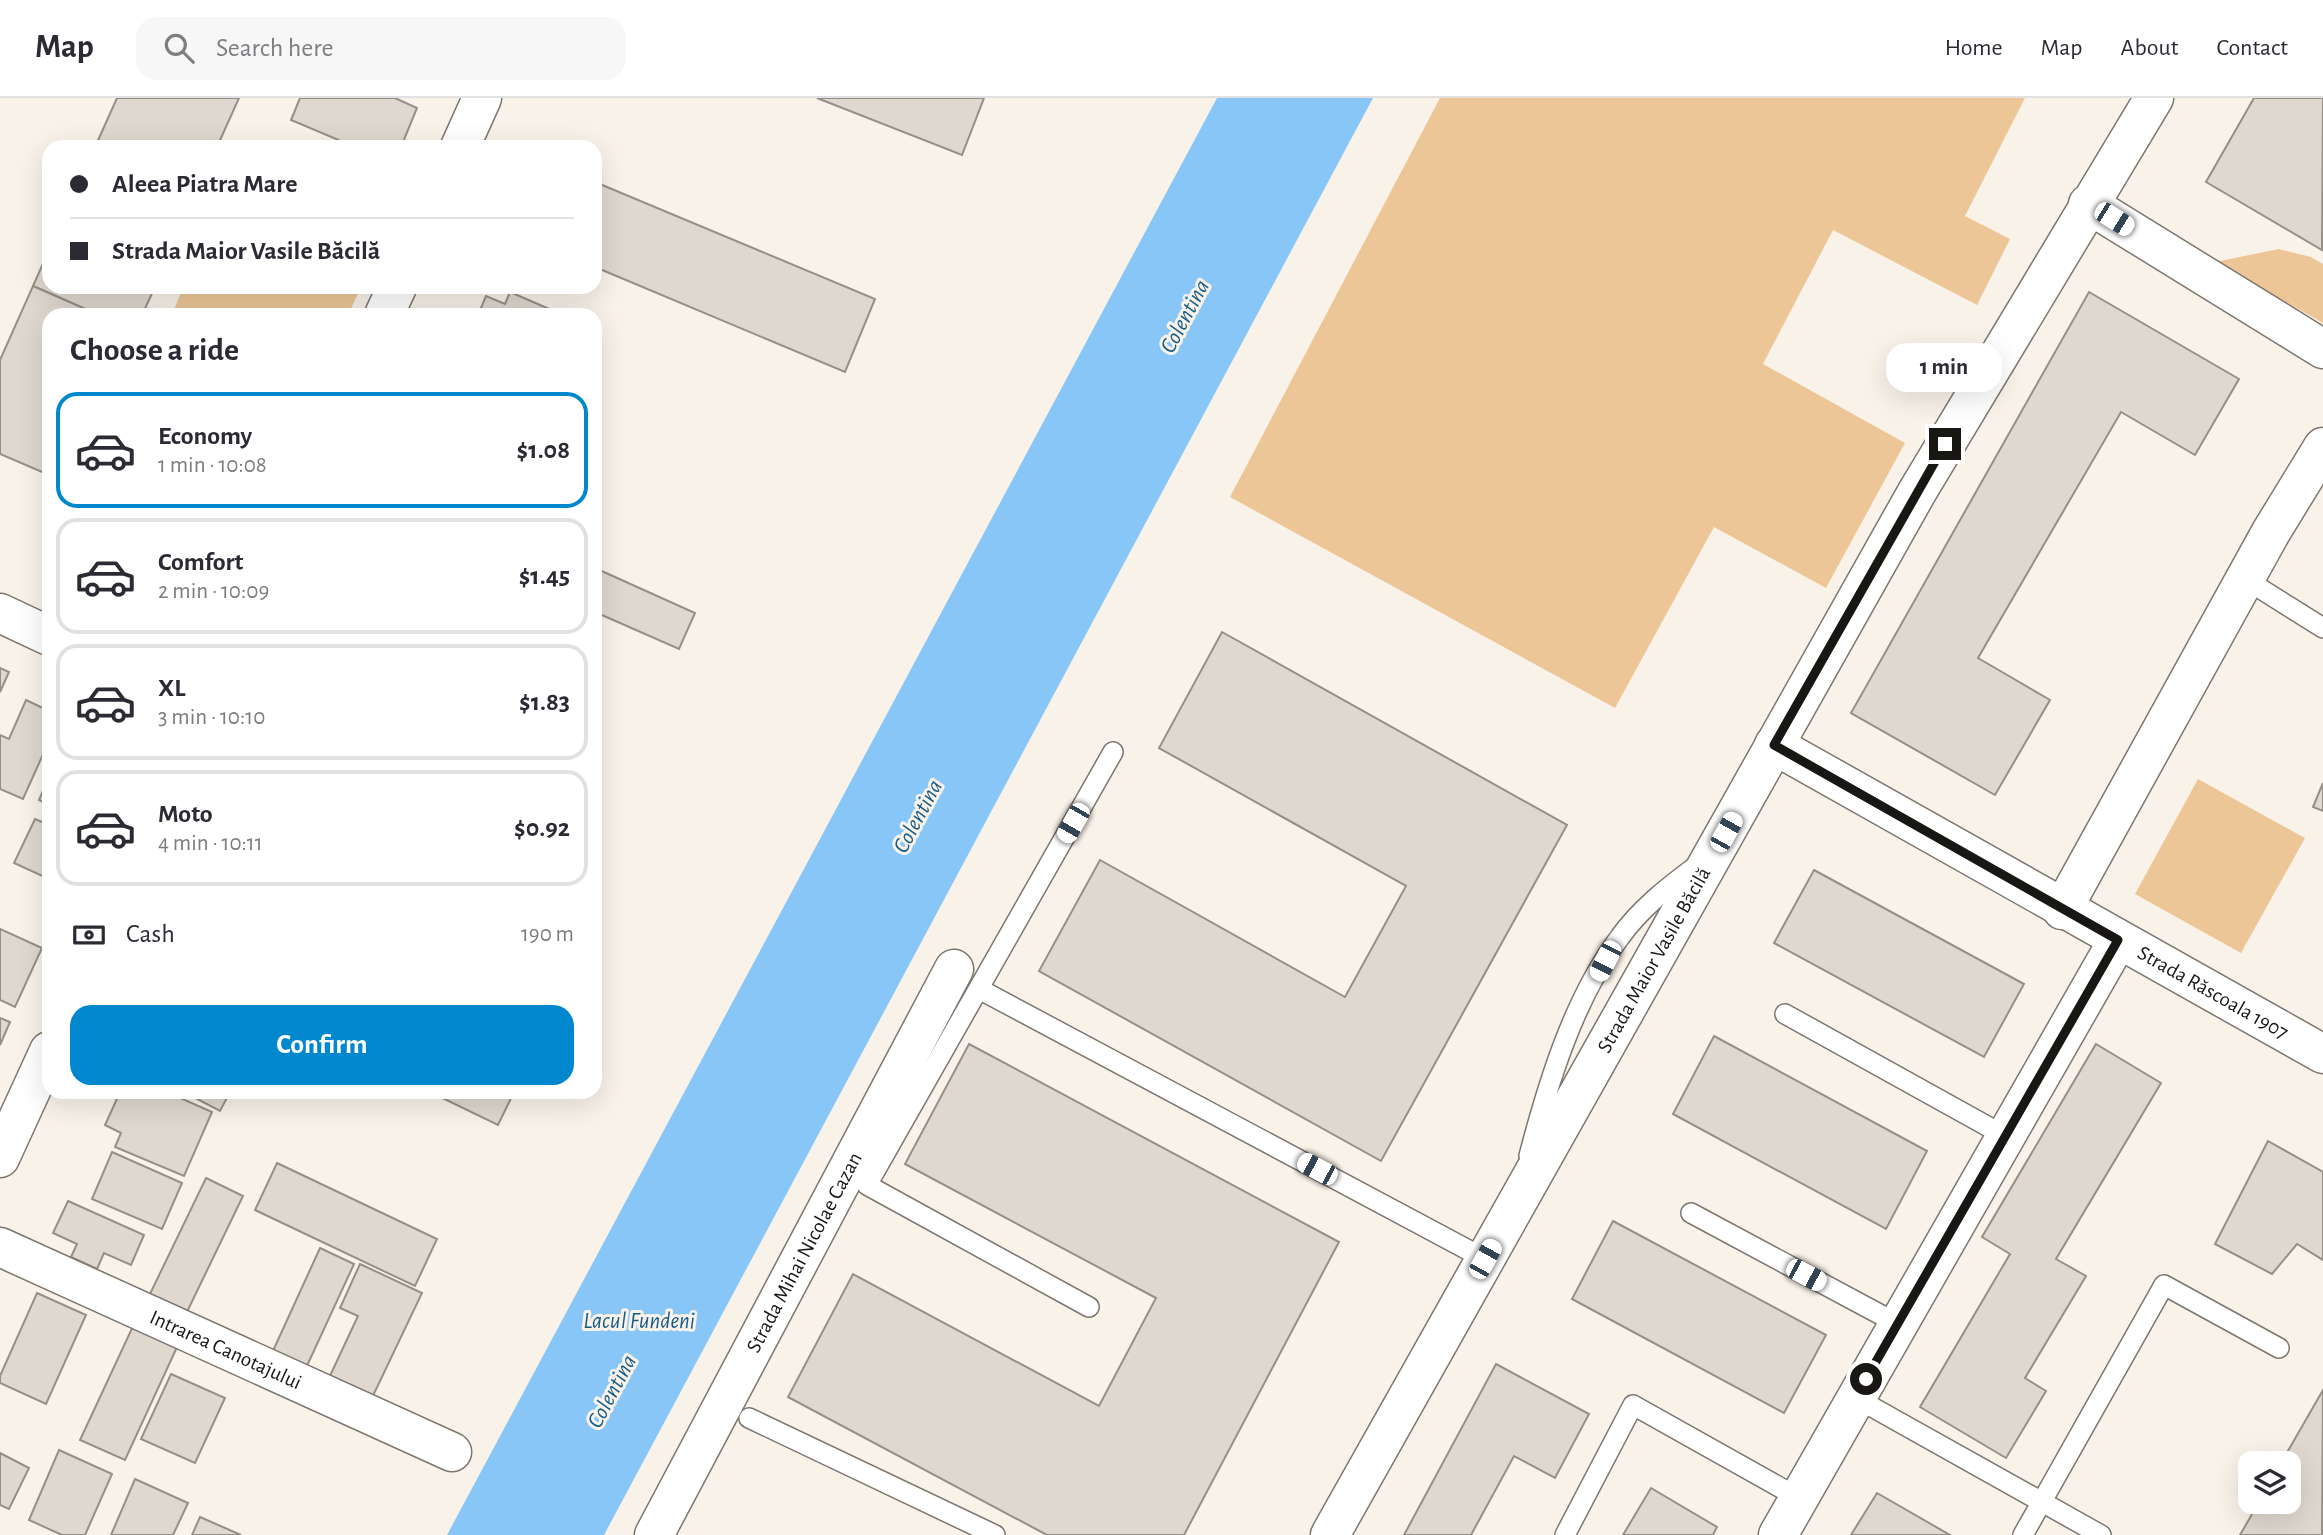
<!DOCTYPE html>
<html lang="en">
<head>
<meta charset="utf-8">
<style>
	body { margin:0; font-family:"Alegreya Sans",sans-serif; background:#f7f7f7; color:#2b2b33; height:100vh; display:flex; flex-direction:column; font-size:26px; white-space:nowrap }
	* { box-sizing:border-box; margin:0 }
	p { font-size:23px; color:#7c7c81 }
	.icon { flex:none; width:38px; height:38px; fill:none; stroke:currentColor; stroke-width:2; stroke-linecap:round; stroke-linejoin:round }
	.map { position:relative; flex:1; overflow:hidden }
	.details { position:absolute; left:42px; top:210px; width:560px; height:791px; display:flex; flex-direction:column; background:#fff; border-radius:21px; box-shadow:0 7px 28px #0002 }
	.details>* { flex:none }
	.hud { position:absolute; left:42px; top:42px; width:560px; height:154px; border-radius:21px; box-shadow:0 7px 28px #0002; display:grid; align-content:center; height:154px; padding:0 28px; background:#fff }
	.fabs { position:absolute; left:2238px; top:1353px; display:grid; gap:14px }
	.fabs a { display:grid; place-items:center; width:63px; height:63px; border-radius:14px; background:#fff; box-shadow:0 7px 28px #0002; font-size:35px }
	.end { position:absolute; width:32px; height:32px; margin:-16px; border:9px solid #191714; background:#fff; box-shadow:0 0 0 4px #fff }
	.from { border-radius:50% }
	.bubble { position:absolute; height:49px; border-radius:21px; background:#fff; box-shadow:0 7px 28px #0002; font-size:23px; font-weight:700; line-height:49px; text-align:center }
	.car { position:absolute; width:21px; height:42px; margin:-21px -10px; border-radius:9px; box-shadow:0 0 5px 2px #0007; background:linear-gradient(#fff 24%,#345 0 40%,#fff 0 76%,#345 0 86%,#fff 0) }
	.hud b { display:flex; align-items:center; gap:24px; height:66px; font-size:26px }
	.hud b+b { border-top:2px solid #e1e1e2 }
	.hud i { width:18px; height:18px; background:#2b2b33 }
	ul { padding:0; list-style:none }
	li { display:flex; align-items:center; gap:21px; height:116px; margin:0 14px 10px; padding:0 14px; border:4px solid #e1e1e2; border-radius:21px }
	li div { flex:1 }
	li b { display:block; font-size:26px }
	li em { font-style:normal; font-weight:700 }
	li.on { border-color:#0087cd }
	li>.icon { width:63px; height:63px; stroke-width:1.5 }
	h2 { padding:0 28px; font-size:32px; line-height:84px }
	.pay { display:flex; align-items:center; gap:18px; height:77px; padding:0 28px; font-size:26px }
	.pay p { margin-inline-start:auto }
	.button { display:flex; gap:14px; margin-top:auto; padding:14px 28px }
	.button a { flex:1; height:80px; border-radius:21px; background:#0087cd; color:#fff; font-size:28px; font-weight:700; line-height:80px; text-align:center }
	header { display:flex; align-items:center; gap:42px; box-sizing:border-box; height:98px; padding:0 35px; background:#fff; border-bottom:2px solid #e1e1e2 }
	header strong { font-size:33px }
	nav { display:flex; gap:38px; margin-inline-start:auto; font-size:24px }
	.search { width:490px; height:63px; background:#f7f7f7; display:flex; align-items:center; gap:18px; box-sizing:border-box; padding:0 24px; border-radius:21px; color:#7c7c81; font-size:26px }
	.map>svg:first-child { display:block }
	.green { fill:#edc698 }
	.water { fill:#88c6f7 }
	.building { fill:#dfd8cf; stroke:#968f87; stroke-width:2 }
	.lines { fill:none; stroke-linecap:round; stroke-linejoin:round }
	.lane-casing { stroke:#7c766f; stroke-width:22 }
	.street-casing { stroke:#7c766f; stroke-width:41 }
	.secondary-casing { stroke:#7c766f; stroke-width:41 }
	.lane { stroke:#fff; stroke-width:19 }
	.street { stroke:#fff; stroke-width:38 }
	.secondary { stroke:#fff; stroke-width:38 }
	.route { stroke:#191714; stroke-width:9 }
	.labels { text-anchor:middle; stroke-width:6; stroke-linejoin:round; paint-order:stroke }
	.street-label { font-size:21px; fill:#191714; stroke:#f9f2e9 }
	.water-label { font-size:23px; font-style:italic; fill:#155c89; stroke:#f9f2e9 }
</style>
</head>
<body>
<header>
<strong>Map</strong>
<div class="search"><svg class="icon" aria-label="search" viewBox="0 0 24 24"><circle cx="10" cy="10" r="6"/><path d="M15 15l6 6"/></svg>Search here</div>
<nav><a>Home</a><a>Map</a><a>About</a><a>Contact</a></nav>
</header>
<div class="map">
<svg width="2323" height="1437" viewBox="0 0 2323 1437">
	<rect width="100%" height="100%" fill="#f9f2e9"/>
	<g class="green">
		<path d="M 1440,0 L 2025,0 L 1965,118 L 2010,141 L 1977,207 L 1833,132 L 1763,266 L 1905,345 L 1826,490 L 1714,429 L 1615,610 L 1230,399 Z"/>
		<path d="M 2279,151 L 2311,159 L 2323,166 L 2323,225 L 2215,164 Z"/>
		<path d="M 183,189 L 361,189 L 348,217 L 172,217 Z"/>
		<path d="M 2198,681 L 2305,740 L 2241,855 L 2135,796 Z"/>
	</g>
	<path class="water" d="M 1217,0 L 1373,0 L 604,1437 L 447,1437 Z"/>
	<g class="building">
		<path d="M 117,0 L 239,0 L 217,49 L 95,49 Z"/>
		<path d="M 300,0 L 395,0 L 417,10 L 401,49 L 355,49 L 291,22 Z"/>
		<path d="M 817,0 L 984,0 L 962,57 Z"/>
		<path d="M 2254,0 L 2323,0 L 2322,152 L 2206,84 Z"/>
		<path d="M 595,84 L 875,201 L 845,274 L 595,169 Z"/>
		<path d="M 49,152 L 49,189 L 155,189 L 142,217 L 99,217 L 33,188 Z"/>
		<path d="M 33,188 L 99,217 L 49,217 L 49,377 L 0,356 L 0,262 Z"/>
		<path d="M 510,194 L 554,213 L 552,217 L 478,217 L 486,198 L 505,206 Z"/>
		<path d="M 2089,194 L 2239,281 L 2195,357 L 2121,314 L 1978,560 L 2050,602 L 1995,697 L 1851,615 Z"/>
		<path d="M 595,470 L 695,515 L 679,551 L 595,514 Z"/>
		<path d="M 1222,534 L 1567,727 L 1381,1063 L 1039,873 L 1100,762 L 1345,899 L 1406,788 L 1159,650 Z"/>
		<path d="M 0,570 L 9,574 L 0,594 Z"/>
		<path d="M 26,602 L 49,613 L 49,643 L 23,701 L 0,691 L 0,637 L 9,641 Z"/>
		<path d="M 49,679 L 49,707 L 39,702 Z"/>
		<path d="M 2323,685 L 2323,713 L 2313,709 Z"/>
		<path d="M 35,721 L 49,727 L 49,781 L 14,765 Z"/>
		<path d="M 1814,772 L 2024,886 L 1984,959 L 1774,845 Z"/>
		<path d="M 0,831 L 42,850 L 15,909 L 0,902 Z"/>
		<path d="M 0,920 L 10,924 L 0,947 Z"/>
		<path d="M 1714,938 L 1927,1053 L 1886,1131 L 1673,1016 Z"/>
		<path d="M 969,946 L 1339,1144 L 1184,1437 L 1047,1437 L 788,1299 L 853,1176 L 1099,1308 L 1156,1200 L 905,1066 Z"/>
		<path d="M 2096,946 L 2161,985 L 2056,1161 L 2086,1178 L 2025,1280 L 2046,1293 L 2006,1360 L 1920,1309 L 2010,1156 L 1982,1139 Z"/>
		<path d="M 120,994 L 167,994 L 212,1014 L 184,1078 L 115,1049 L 121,1035 L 105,1027 Z"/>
		<path d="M 184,994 L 230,994 L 220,1013 Z"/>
		<path d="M 430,994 L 514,994 L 498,1027 Z"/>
		<path d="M 2268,1043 L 2323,1074 L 2323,1162 L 2297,1146 L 2272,1176 L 2215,1146 Z"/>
		<path d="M 112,1054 L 182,1085 L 162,1131 L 92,1101 Z"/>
		<path d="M 277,1065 L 437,1141 L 415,1188 L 255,1112 Z"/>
		<path d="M 206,1080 L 243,1098 L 186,1216 L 149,1198 Z"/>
		<path d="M 68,1103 L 144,1137 L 131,1167 L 104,1155 L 97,1171 L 71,1159 L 77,1146 L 53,1135 Z"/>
		<path d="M 1613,1123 L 1826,1237 L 1784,1315 L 1572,1201 Z"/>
		<path d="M 320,1150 L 354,1166 L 306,1270 L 272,1255 Z"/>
		<path d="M 360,1166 L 422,1195 L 371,1302 L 328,1282 L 358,1218 L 340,1210 Z"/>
		<path d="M 37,1195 L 86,1217 L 46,1306 L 0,1285 L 0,1278 Z"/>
		<path d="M 134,1226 L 178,1247 L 125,1362 L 80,1342 Z"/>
		<path d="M 1496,1266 L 1589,1316 L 1555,1380 L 1514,1358 L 1471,1437 L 1404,1437 Z"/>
		<path d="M 171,1276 L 225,1300 L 195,1365 L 141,1341 Z"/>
		<path d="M 2323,1292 L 2322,1437 L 2240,1437 L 2259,1404 L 2289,1404 L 2289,1365 L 2281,1365 Z"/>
		<path d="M 59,1352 L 112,1376 L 85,1437 L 62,1437 L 29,1422 Z"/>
		<path d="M 0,1355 L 29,1370 L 9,1411 L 0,1407 Z"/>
		<path d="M 135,1381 L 188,1405 L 173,1437 L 111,1437 Z"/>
		<path d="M 1651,1390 L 1717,1429 L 1713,1437 L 1623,1437 Z"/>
		<path d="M 1877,1395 L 1950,1437 L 1851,1437 Z"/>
		<path d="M 200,1419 L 241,1437 L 192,1437 Z"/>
	</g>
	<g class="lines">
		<defs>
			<g id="lane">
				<path d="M 2245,481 L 2323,530"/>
				<path d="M 979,891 L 1485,1161"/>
				<path d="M 1785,916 L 2005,1038"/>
				<path d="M 1529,1058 C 1548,985 1574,900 1620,839 C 1640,811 1668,789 1695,769"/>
				<path d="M 1691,1115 L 1898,1226"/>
				<path d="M 1089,1209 L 867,1087 L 1113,654"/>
				<path d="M 1856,1300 L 2101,1437"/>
				<path d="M 749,1320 L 995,1437"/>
				<path d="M 1565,1437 L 1633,1307 L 1799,1400"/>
				<path d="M 2023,1437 L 2164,1187 L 2279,1250"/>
			</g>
			<g id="street">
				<path d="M 460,49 L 482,0"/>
				<path d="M 2088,106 L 2323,251"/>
				<path d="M 384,217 L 397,189"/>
				<path d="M 0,515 L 49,538"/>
				<path id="s1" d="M 1774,647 L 2323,956"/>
				<path d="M 2062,812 L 2271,434 L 2323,349"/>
				<path d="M 0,1060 L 49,953"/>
				<path id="s2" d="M 0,1149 L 452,1354"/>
				<path id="s3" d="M 654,1437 L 954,871"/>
				<path d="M 1778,1437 L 2118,842"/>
			</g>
			<g id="secondary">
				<path id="s4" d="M 1330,1437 L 1917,394 L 2154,0"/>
			</g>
		</defs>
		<use href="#lane" class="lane-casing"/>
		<use href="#street" class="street-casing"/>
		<use href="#secondary" class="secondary-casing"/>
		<use href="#lane" class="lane"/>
		<use href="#street" class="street"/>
		<use href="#secondary" class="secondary"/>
	</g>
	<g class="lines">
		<path class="route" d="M 1866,1281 L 2118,842 L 1774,647 L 1945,346"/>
	</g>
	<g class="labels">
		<g class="street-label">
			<text dy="7" stroke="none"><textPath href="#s4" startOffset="660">Strada Maior Vasile Băcilă</textPath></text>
			<text dy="7" stroke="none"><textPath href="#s1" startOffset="504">Strada Răscoala 1907</textPath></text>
			<text dy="7" stroke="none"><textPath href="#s3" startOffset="320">Strada Mihai Nicolae Cazan</textPath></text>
			<text dy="7" stroke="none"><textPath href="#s2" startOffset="248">Intrarea Canotajului</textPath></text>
		</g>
		<g class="water-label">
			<text transform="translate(1184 218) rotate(-62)" y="8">Colentina</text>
			<text transform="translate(917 718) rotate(-62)" y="8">Colentina</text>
			<text x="639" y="1230">Lacul Fundeni</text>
			<text transform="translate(611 1293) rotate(-62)" y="8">Colentina</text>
		</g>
	</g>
</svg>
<div class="fabs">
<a><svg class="icon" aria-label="layers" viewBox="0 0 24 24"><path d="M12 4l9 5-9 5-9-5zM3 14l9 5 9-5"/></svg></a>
</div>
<i class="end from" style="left:1866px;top:1281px"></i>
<i class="end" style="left:1945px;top:346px"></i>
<div class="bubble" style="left:1886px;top:245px;width:116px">1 min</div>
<i class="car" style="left:2114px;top:121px;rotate:122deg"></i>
<i class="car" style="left:1073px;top:725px;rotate:210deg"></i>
<i class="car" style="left:1726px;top:734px;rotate:29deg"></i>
<i class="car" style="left:1605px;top:863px;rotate:207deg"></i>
<i class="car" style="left:1317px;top:1071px;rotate:298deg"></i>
<i class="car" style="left:1485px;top:1161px;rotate:29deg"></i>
<i class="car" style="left:1806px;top:1177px;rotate:118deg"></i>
<div class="hud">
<b><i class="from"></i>Aleea Piatra Mare</b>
<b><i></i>Strada Maior Vasile Băcilă</b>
</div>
<section class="details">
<h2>Choose a ride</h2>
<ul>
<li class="on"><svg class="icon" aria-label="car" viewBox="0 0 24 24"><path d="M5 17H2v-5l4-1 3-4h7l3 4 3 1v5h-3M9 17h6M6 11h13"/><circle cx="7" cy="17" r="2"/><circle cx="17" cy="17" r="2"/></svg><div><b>Economy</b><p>1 min · 10:08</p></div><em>$1.08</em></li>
<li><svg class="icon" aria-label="car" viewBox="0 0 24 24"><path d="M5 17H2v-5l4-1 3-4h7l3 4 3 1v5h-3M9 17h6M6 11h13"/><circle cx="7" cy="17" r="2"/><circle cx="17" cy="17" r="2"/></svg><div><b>Comfort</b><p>2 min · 10:09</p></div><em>$1.45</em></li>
<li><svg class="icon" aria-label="car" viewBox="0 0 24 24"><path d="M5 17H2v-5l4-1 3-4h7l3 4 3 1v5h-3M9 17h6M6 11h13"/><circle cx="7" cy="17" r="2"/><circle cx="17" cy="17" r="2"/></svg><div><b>XL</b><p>3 min · 10:10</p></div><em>$1.83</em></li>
<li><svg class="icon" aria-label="car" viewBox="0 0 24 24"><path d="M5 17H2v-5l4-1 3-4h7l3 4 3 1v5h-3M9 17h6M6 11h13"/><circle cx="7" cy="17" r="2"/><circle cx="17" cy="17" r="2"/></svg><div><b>Moto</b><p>4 min · 10:11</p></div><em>$0.92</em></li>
</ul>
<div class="pay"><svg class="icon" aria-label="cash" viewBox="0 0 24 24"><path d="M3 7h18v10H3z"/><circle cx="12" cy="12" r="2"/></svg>Cash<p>190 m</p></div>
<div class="button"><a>Confirm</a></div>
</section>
</div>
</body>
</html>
